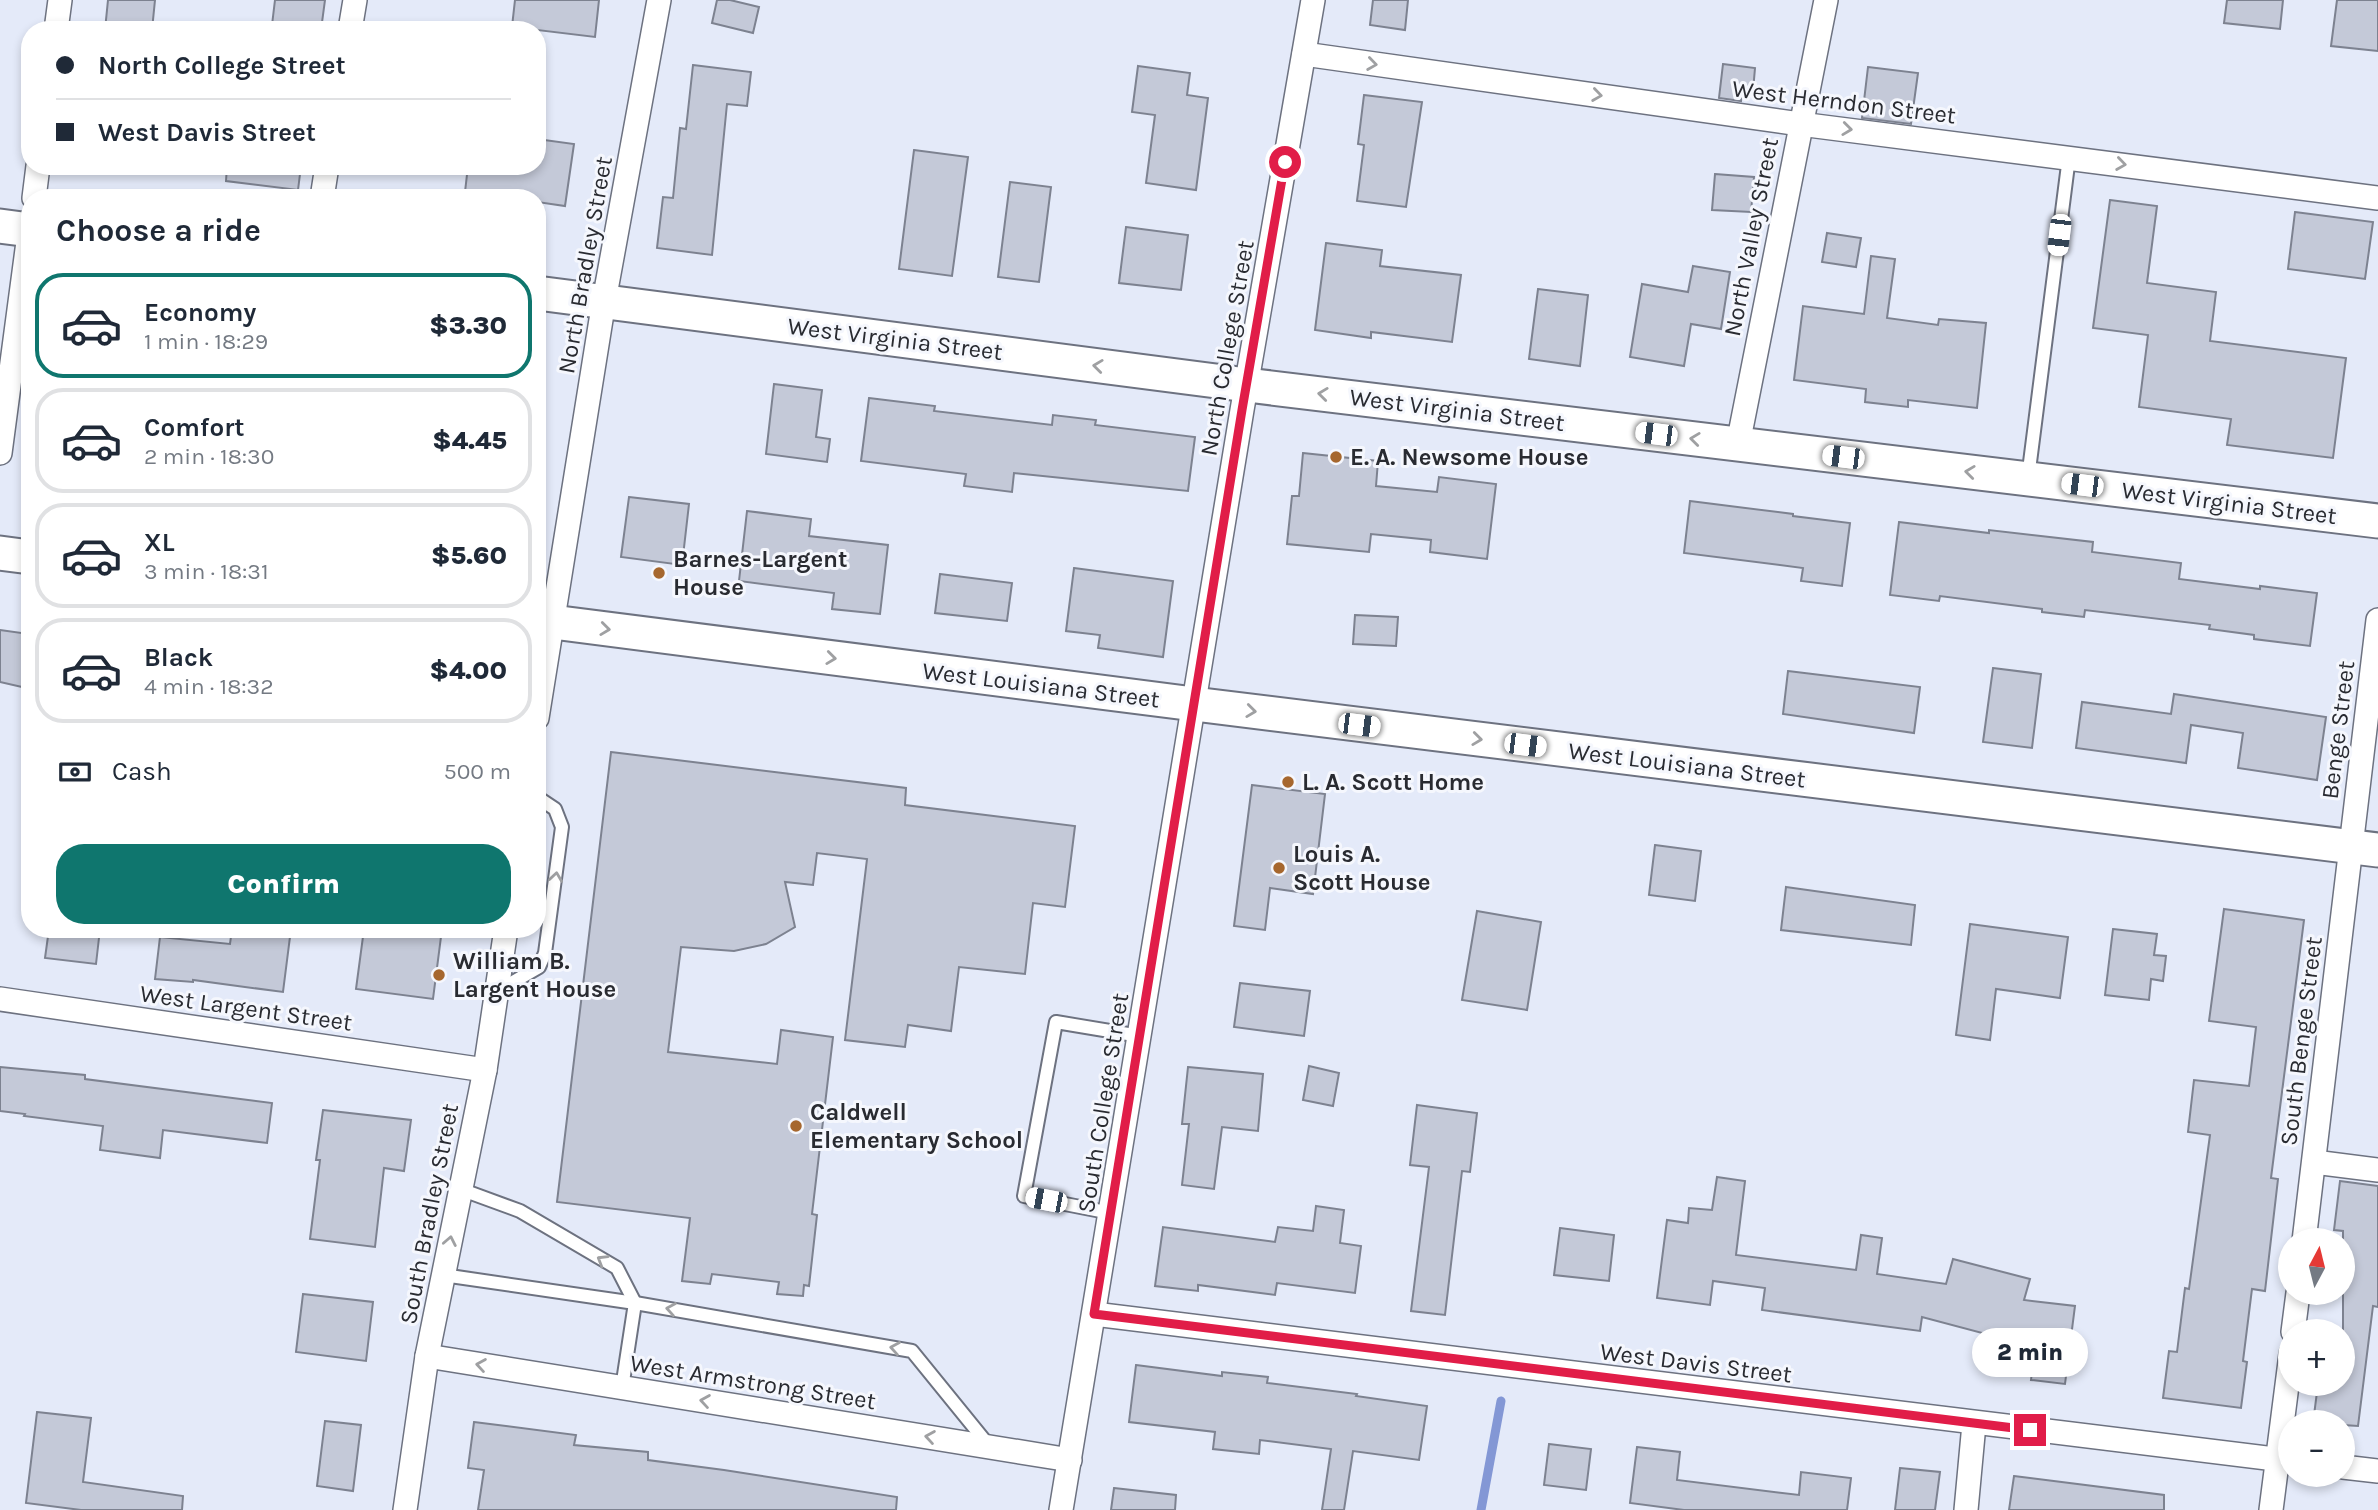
<!DOCTYPE html>
<html lang="en">
<head>
<meta charset="utf-8">
<style>
	body { margin:0; font-family:Karla,sans-serif; background:#f2f2f3; color:#1f2937; height:100vh; display:flex; flex-direction:column; font-size:26px; white-space:nowrap }
	* { box-sizing:border-box; margin:0 }
	p { font-size:23px; color:#747a83 }
	.icon { flex:none; width:38px; height:38px; fill:none; stroke:currentColor; stroke-width:2; stroke-linecap:round; stroke-linejoin:round }
	.map { position:relative; flex:1; overflow:hidden }
	.side { position:absolute; left:21px; top:189px; width:525px; height:749px; display:flex; flex-direction:column; background:#fff; border-radius:28px; box-shadow:0 4px 10px #0003 }
	.side>* { flex:none }
	.banner { position:absolute; left:21px; top:21px; width:525px; height:154px; border-radius:28px; box-shadow:0 4px 10px #0003; display:grid; align-content:center; height:154px; padding:0 35px; background:#fff }
	.needle { width:46px; rotate:7deg }
	.tools { position:absolute; left:2278px; top:1228px; display:grid; gap:14px }
	.tools a { display:grid; place-items:center; width:77px; height:77px; border-radius:50%; background:#fff; box-shadow:0 4px 10px #0003; font-size:35px }
	.end { position:absolute; width:32px; height:32px; margin:-16px; border:9px solid #e11d48; background:#fff; box-shadow:0 0 0 4px #fff }
	.from { border-radius:50% }
	.bubble { position:absolute; height:49px; border-radius:24px; background:#fff; box-shadow:0 4px 10px #0003; font-size:23px; font-weight:800; line-height:49px; text-align:center }
	.car { position:absolute; width:21px; height:42px; margin:-21px -10px; border-radius:9px; box-shadow:0 0 5px 2px #0007; background:linear-gradient(#fff 24%,#345 0 40%,#fff 0 76%,#345 0 86%,#fff 0) }
	.banner b { display:flex; align-items:center; gap:24px; height:66px; font-size:26px }
	.banner b+b { border-top:2px solid #e0e1e3 }
	.banner i { width:18px; height:18px; background:#1f2937 }
	ul { padding:0; list-style:none }
	li { display:flex; align-items:center; gap:21px; height:105px; margin:0 14px 10px; padding:0 21px; border:4px solid #e0e1e3; border-radius:28px }
	li div { flex:1 }
	li b { display:block; font-size:26px }
	li em { font-style:normal; font-weight:800 }
	li.on { border-color:#0f766e }
	li>.icon { width:63px; height:63px; stroke-width:1.5 }
	h2 { padding:0 35px; font-size:32px; line-height:84px }
	.pay { display:flex; align-items:center; gap:18px; height:77px; padding:0 35px; font-size:26px }
	.pay p { margin-inline-start:auto }
	.action { display:flex; gap:14px; margin-top:auto; padding:14px 35px }
	.action a { flex:1; height:80px; border-radius:28px; background:#0f766e; color:#fff; font-size:28px; font-weight:800; line-height:80px; text-align:center }
	.map>svg:first-child { display:block }
	.lines { fill:none; stroke-linecap:round; stroke-linejoin:round }
	.stream { stroke:#8397d5; stroke-width:9 }
	.building { fill:#c4c9d8; stroke:#7d8290; stroke-width:2 }
	.lane-casing { stroke:#6d7280; stroke-width:16 }
	.street-casing { stroke:#6d7280; stroke-width:26 }
	.secondary-casing { stroke:#6d7280; stroke-width:37 }
	.lane { stroke:#fff; stroke-width:12 }
	.street { stroke:#fff; stroke-width:23 }
	.secondary { stroke:#fff; stroke-width:33 }
	.oneway { stroke:#9fa0a2 }
	.route { stroke:#e11d48; stroke-width:9 }
	.poi-dot { fill:#a6672e; stroke:#f5f7fd; stroke-width:2.5 }
	.labels { text-anchor:middle; stroke-width:6; stroke-linejoin:round; paint-order:stroke }
	.street-label { font-size:24px; fill:#292b31; stroke:#f5f7fd }
	.poi-label { font-size:24px; font-weight:bold; fill:#292b31; stroke:#f5f7fd; text-anchor:start }
</style>
</head>
<body>
<div class="map">
<svg width="2378" height="1510" viewBox="0 0 2378 1510">
	<rect width="100%" height="100%" fill="#e4eaf9"/>
	<g class="lines">
		<path class="stream" d="M 1481,1510 L 1501,1401"/>
	</g>
	<g class="building">
		<path d="M 108,0 L 155,0 L 152,30 L 105,30 Z"/>
		<path d="M 275,0 L 325,0 L 321,30 L 272,25 Z"/>
		<path d="M 515,0 L 599,0 L 595,37 L 512,27 Z"/>
		<path d="M 717,0 L 730,0 L 759,7 L 753,33 L 712,23 Z"/>
		<path d="M 1373,0 L 1408,0 L 1405,30 L 1370,25 Z"/>
		<path d="M 2227,0 L 2283,0 L 2280,29 L 2224,23 Z"/>
		<path d="M 2337,0 L 2378,0 L 2378,51 L 2331,46 Z"/>
		<path d="M 1723,64 L 1755,68 L 1753,91 L 1742,90 L 1741,101 L 1719,98 Z"/>
		<path d="M 693,65 L 751,72 L 747,106 L 727,104 L 712,255 L 657,248 L 663,197 L 673,198 L 680,128 L 686,129 Z"/>
		<path d="M 1138,66 L 1190,73 L 1187,95 L 1208,98 L 1196,190 L 1146,183 L 1155,115 L 1132,112 Z"/>
		<path d="M 1868,67 L 1918,73 L 1911,124 L 1862,118 Z"/>
		<path d="M 1364,95 L 1422,102 L 1406,207 L 1357,201 L 1364,145 L 1358,144 Z"/>
		<path d="M 537,139 L 574,144 L 565,206 L 537,202 L 537,198 L 507,198 L 465,192 L 468,166 L 537,166 Z"/>
		<path d="M 914,150 L 968,157 L 952,276 L 899,269 Z"/>
		<path d="M 227,166 L 301,166 L 298,190 L 226,181 Z"/>
		<path d="M 1715,174 L 1754,177 L 1751,212 L 1712,210 Z"/>
		<path d="M 1010,182 L 1051,187 L 1039,282 L 998,277 Z"/>
		<path d="M 2110,200 L 2157,206 L 2147,283 L 2216,292 L 2210,341 L 2346,358 L 2333,458 L 2227,445 L 2231,419 L 2139,407 L 2148,335 L 2093,328 Z"/>
		<path d="M 2295,212 L 2373,222 L 2365,279 L 2288,269 Z"/>
		<path d="M 1126,227 L 1188,235 L 1181,290 L 1119,283 Z"/>
		<path d="M 1827,233 L 1861,238 L 1856,267 L 1822,262 Z"/>
		<path d="M 1326,243 L 1382,250 L 1380,266 L 1461,275 L 1452,342 L 1371,332 L 1371,338 L 1315,330 Z"/>
		<path d="M 1871,256 L 1895,259 L 1887,318 L 1938,325 L 1939,319 L 1986,323 L 1977,408 L 1908,400 L 1908,407 L 1865,402 L 1866,389 L 1794,380 L 1803,306 L 1864,314 Z"/>
		<path d="M 1693,266 L 1730,272 L 1721,329 L 1691,324 L 1684,366 L 1630,357 L 1642,284 L 1688,292 Z"/>
		<path d="M 1538,289 L 1588,295 L 1580,366 L 1529,359 Z"/>
		<path d="M 774,384 L 822,390 L 816,437 L 830,439 L 827,462 L 766,454 Z"/>
		<path d="M 869,398 L 935,406 L 934,411 L 1052,425 L 1053,415 L 1096,420 L 1095,425 L 1195,437 L 1188,491 L 1014,473 L 1012,492 L 964,486 L 966,474 L 861,461 Z"/>
		<path d="M 1303,453 L 1378,461 L 1376,486 L 1437,492 L 1439,477 L 1496,484 L 1487,559 L 1430,552 L 1431,540 L 1371,534 L 1369,552 L 1287,544 L 1292,496 L 1299,496 Z"/>
		<path d="M 629,497 L 689,504 L 682,565 L 621,557 Z"/>
		<path d="M 1690,501 L 1793,514 L 1793,516 L 1850,523 L 1842,586 L 1801,581 L 1803,568 L 1684,553 Z"/>
		<path d="M 747,511 L 811,519 L 809,536 L 888,545 L 880,614 L 832,609 L 834,593 L 739,581 Z"/>
		<path d="M 1899,522 L 1989,533 L 1989,530 L 2093,542 L 2092,552 L 2181,563 L 2179,579 L 2260,589 L 2260,586 L 2317,593 L 2310,646 L 2254,639 L 2254,635 L 2209,629 L 2210,625 L 2085,610 L 2084,617 L 2042,612 L 2042,609 L 1940,596 L 1939,601 L 1890,595 Z"/>
		<path d="M 1074,568 L 1173,581 L 1163,657 L 1098,648 L 1100,635 L 1066,631 Z"/>
		<path d="M 940,574 L 1012,583 L 1007,621 L 935,613 Z"/>
		<path d="M 1355,615 L 1398,617 L 1396,646 L 1353,644 Z"/>
		<path d="M 0,630 L 29,634 L 22,687 L 0,682 Z"/>
		<path d="M 1993,668 L 2041,674 L 2032,748 L 1983,742 Z"/>
		<path d="M 1788,671 L 1920,687 L 1914,733 L 1783,714 Z"/>
		<path d="M 2174,694 L 2326,717 L 2317,780 L 2238,768 L 2243,733 L 2191,725 L 2186,763 L 2076,748 L 2082,702 L 2171,714 Z"/>
		<path d="M 611,752 L 906,788 L 905,805 L 1075,826 L 1065,907 L 1033,903 L 1025,974 L 959,967 L 951,1031 L 908,1025 L 905,1047 L 845,1040 L 867,859 L 817,853 L 813,885 L 785,882 L 795,927 L 766,944 L 734,951 L 681,947 L 668,1052 L 777,1064 L 781,1030 L 833,1037 L 812,1214 L 817,1215 L 809,1286 L 804,1285 L 803,1296 L 777,1294 L 779,1282 L 712,1274 L 710,1284 L 682,1281 L 690,1218 L 557,1202 Z"/>
		<path d="M 1252,785 L 1325,794 L 1313,894 L 1270,888 L 1265,930 L 1234,926 Z"/>
		<path d="M 1655,845 L 1701,851 L 1695,901 L 1649,895 Z"/>
		<path d="M 1786,887 L 1915,905 L 1911,945 L 1781,930 Z"/>
		<path d="M 2224,909 L 2304,920 L 2271,1178 L 2278,1179 L 2265,1291 L 2252,1289 L 2243,1361 L 2247,1362 L 2241,1408 L 2163,1398 L 2169,1351 L 2177,1352 L 2185,1288 L 2189,1289 L 2210,1135 L 2188,1132 L 2194,1080 L 2249,1086 L 2256,1027 L 2209,1021 Z"/>
		<path d="M 1477,911 L 1541,922 L 1527,1010 L 1462,1000 Z"/>
		<path d="M 1970,924 L 2068,937 L 2060,998 L 1996,989 L 1990,1040 L 1956,1035 Z"/>
		<path d="M 49,929 L 100,929 L 96,964 L 45,958 Z"/>
		<path d="M 232,929 L 291,929 L 283,992 L 193,980 L 193,982 L 155,979 L 160,937 L 230,944 Z"/>
		<path d="M 364,929 L 442,929 L 433,999 L 356,989 Z"/>
		<path d="M 2113,929 L 2157,934 L 2154,955 L 2166,956 L 2163,981 L 2151,979 L 2149,1000 L 2105,995 Z"/>
		<path d="M 1240,983 L 1310,991 L 1304,1036 L 1234,1027 Z"/>
		<path d="M 1309,1066 L 1339,1073 L 1333,1106 L 1303,1100 Z"/>
		<path d="M 0,1067 L 85,1075 L 85,1079 L 272,1103 L 267,1143 L 163,1130 L 160,1158 L 100,1150 L 103,1126 L 24,1116 L 25,1114 L 0,1111 Z"/>
		<path d="M 1188,1067 L 1263,1074 L 1258,1131 L 1222,1127 L 1214,1189 L 1182,1185 L 1189,1124 L 1182,1124 Z"/>
		<path d="M 1417,1105 L 1477,1113 L 1470,1172 L 1462,1171 L 1445,1315 L 1411,1311 L 1429,1167 L 1410,1165 Z"/>
		<path d="M 323,1110 L 411,1120 L 404,1171 L 384,1168 L 375,1247 L 310,1239 L 320,1160 L 316,1160 Z"/>
		<path d="M 1717,1177 L 1745,1181 L 1736,1255 L 1856,1270 L 1861,1235 L 1882,1238 L 1877,1274 L 1946,1284 L 1953,1259 L 2030,1279 L 2024,1300 L 2075,1306 L 2065,1384 L 2031,1380 L 2035,1347 L 1922,1317 L 1920,1331 L 1762,1310 L 1765,1288 L 1713,1281 L 1710,1305 L 1657,1298 L 1667,1220 L 1688,1223 L 1689,1208 L 1712,1210 Z"/>
		<path d="M 2340,1181 L 2378,1186 L 2378,1307 L 2373,1306 L 2358,1426 L 2343,1425 L 2343,1423 L 2313,1423 L 2318,1384 L 2343,1384 L 2343,1231 L 2334,1230 Z"/>
		<path d="M 1316,1206 L 1344,1210 L 1340,1243 L 1361,1246 L 1355,1293 L 1277,1283 L 1275,1295 L 1198,1285 L 1198,1291 L 1155,1286 L 1163,1227 L 1275,1242 L 1278,1227 L 1313,1231 Z"/>
		<path d="M 1560,1228 L 1614,1235 L 1609,1281 L 1554,1275 Z"/>
		<path d="M 303,1294 L 373,1302 L 366,1361 L 296,1352 Z"/>
		<path d="M 1136,1365 L 1222,1376 L 1222,1372 L 1268,1377 L 1267,1383 L 1357,1394 L 1356,1396 L 1427,1406 L 1419,1460 L 1353,1451 L 1344,1510 L 1322,1510 L 1331,1449 L 1260,1440 L 1259,1454 L 1213,1449 L 1215,1432 L 1129,1422 Z"/>
		<path d="M 37,1412 L 91,1418 L 83,1482 L 183,1496 L 182,1510 L 81,1510 L 26,1503 Z"/>
		<path d="M 325,1421 L 361,1425 L 353,1491 L 317,1486 Z"/>
		<path d="M 474,1422 L 576,1435 L 574,1445 L 648,1452 L 648,1460 L 724,1470 L 897,1497 L 896,1510 L 478,1510 L 484,1470 L 468,1468 Z"/>
		<path d="M 1549,1444 L 1591,1449 L 1586,1490 L 1544,1485 Z"/>
		<path d="M 1637,1447 L 1680,1452 L 1677,1480 L 1799,1495 L 1801,1472 L 1851,1478 L 1847,1510 L 1684,1510 L 1630,1503 Z"/>
		<path d="M 1900,1468 L 1940,1472 L 1935,1510 L 1895,1510 Z"/>
		<path d="M 2014,1476 L 2164,1495 L 2164,1510 L 2009,1510 Z"/>
		<path d="M 1114,1488 L 1176,1495 L 1175,1510 L 1111,1510 Z"/>
	</g>
	<g class="lines">
		<defs>
			<g id="lane">
				<path d="M 2028,478 L 2069,157"/>
				<path d="M 496,992 L 539,967 L 545,953 L 562,827 L 555,809 L 537,797"/>
				<path d="M 460,1189 L 520,1211 L 617,1268 L 635,1303 L 622,1388"/>
				<path d="M 1111,1213 L 1024,1196 L 1056,1022 L 1140,1036"/>
				<path d="M 443,1275 L 635,1303 L 912,1351 L 990,1447"/>
			</g>
			<g id="street">
				<path d="M 56,30 L 60,0"/>
				<path d="M 350,30 L 355,0"/>
				<path d="M 1304,54 L 1800,124 L 2378,198"/>
				<path d="M 34,198 L 38,166"/>
				<path d="M 322,198 L 327,166"/>
				<path d="M 1738,444 L 1826,0"/>
				<path d="M 0,453 L 30,227"/>
				<path d="M 537,718 L 604,301 L 659,0"/>
				<path d="M 0,999 L 485,1070"/>
				<path d="M 2314,1162 L 2378,1170"/>
				<path d="M 2304,1241 L 2378,620"/>
				<path d="M 1094,1314 L 2291,1461"/>
				<path d="M 2293,1332 L 2298,1293"/>
				<path d="M 427,1356 L 1070,1460"/>
				<path d="M 2343,1467 L 2378,1471"/>
				<path d="M 405,1510 L 427,1356 L 485,1070 L 506,929"/>
				<path d="M 1061,1510 L 1242,410 L 1313,0"/>
				<path d="M 1966,1510 L 1974,1424"/>
				<path d="M 2271,1510 L 2291,1354"/>
			</g>
			<g id="secondary">
				<path d="M 0,226 L 30,230"/>
				<path d="M 537,293 L 1247,385 L 2378,521"/>
				<path d="M 0,553 L 30,557"/>
				<path d="M 537,620 L 1194,704 L 2378,850"/>
			</g>
		</defs>
		<use href="#lane" class="lane-casing"/>
		<use href="#street" class="street-casing"/>
		<use href="#secondary" class="secondary-casing"/>
		<use href="#lane" class="lane"/>
		<use href="#street" class="street"/>
		<use href="#secondary" class="secondary"/>
	</g>
	<defs><path id="oneway-chevron" d="M-2-3.5L2.5 0L-2 3.5" fill="none" stroke-width="1.6" stroke-linecap="round" stroke-linejoin="round" transform="scale(1.75)"/></defs>
	<g class="oneway">
		<use href="#oneway-chevron" transform="translate(1372 64) rotate(8)"/>
		<use href="#oneway-chevron" transform="translate(1597 95) rotate(8)"/>
		<use href="#oneway-chevron" transform="translate(1847 129) rotate(7)"/>
		<use href="#oneway-chevron" transform="translate(2121 164) rotate(8)"/>
		<use href="#oneway-chevron" transform="translate(1098 366) rotate(-173)"/>
		<use href="#oneway-chevron" transform="translate(1323 394) rotate(-173)"/>
		<use href="#oneway-chevron" transform="translate(1695 439) rotate(-173)"/>
		<use href="#oneway-chevron" transform="translate(1970 472) rotate(-173)"/>
		<use href="#oneway-chevron" transform="translate(605 629) rotate(7)"/>
		<use href="#oneway-chevron" transform="translate(831 658) rotate(7)"/>
		<use href="#oneway-chevron" transform="translate(1251 711) rotate(7)"/>
		<use href="#oneway-chevron" transform="translate(1477 739) rotate(7)"/>
		<use href="#oneway-chevron" transform="translate(556 877) rotate(-82)"/>
		<use href="#oneway-chevron" transform="translate(450 1241) rotate(-79)"/>
		<use href="#oneway-chevron" transform="translate(602 1260) rotate(-149)"/>
		<use href="#oneway-chevron" transform="translate(671 1309) rotate(-170)"/>
		<use href="#oneway-chevron" transform="translate(895 1348) rotate(-170)"/>
		<use href="#oneway-chevron" transform="translate(481 1365) rotate(-171)"/>
		<use href="#oneway-chevron" transform="translate(705 1401) rotate(-171)"/>
		<use href="#oneway-chevron" transform="translate(930 1437) rotate(-171)"/>
	</g>
	<g class="lines">
		<path class="route" d="M 1285,162 L 1242,410 L 1094,1314 L 2030,1430"/>
	</g>
	<g class="poi-dot">
		<circle cx="1336" cy="457" r="7"/>
		<circle cx="659" cy="573" r="7"/>
		<circle cx="1288" cy="782" r="7"/>
		<circle cx="1279" cy="868" r="7"/>
		<circle cx="439" cy="975" r="7"/>
		<circle cx="796" cy="1126" r="7"/>
	</g>
	<g class="labels">
		<g class="street-label">
			<text transform="translate(1844 102) rotate(7)" y="8">West Herndon Street</text>
			<text transform="translate(1751 237) rotate(-79)" y="8">North Valley Street</text>
			<text transform="translate(585 265) rotate(-80)" y="8">North Bradley Street</text>
			<text transform="translate(895 339) rotate(7)" y="8">West Virginia Street</text>
			<text transform="translate(1227 348) rotate(-80)" y="8">North College Street</text>
			<text transform="translate(1457 410) rotate(7)" y="8">West Virginia Street</text>
			<text transform="translate(2229 503) rotate(7)" y="8">West Virginia Street</text>
			<text transform="translate(1041 685) rotate(7)" y="8">West Louisiana Street</text>
			<text transform="translate(2338 730) rotate(-83)" y="8">Benge Street</text>
			<text transform="translate(1687 765) rotate(7)" y="8">West Louisiana Street</text>
			<text transform="translate(246 1008) rotate(8)" y="8">West Largent Street</text>
			<text transform="translate(2301 1041) rotate(-83)" y="8">South Benge Street</text>
			<text transform="translate(1103 1103) rotate(-81)" y="8">South College Street</text>
			<text transform="translate(429 1214) rotate(-79)" y="8">South Bradley Street</text>
			<text transform="translate(1696 1363) rotate(7)" y="8">West Davis Street</text>
			<text transform="translate(753 1382) rotate(9)" y="8">West Armstrong Street</text>
		</g>
		<g class="poi-label">
			<text x="1350" y="465">E. A. Newsome House</text>
			<text x="673" y="567">Barnes-Largent<tspan x="673" dy="28">House</tspan></text>
			<text x="1302" y="790">L. A. Scott Home</text>
			<text x="1293" y="862">Louis A.<tspan x="1293" dy="28">Scott House</tspan></text>
			<text x="453" y="969">William B.<tspan x="453" dy="28">Largent House</tspan></text>
			<text x="810" y="1120">Caldwell<tspan x="810" dy="28">Elementary School</tspan></text>
		</g>
	</g>
</svg>
<div class="tools">
<a><svg class="needle" viewBox="-14 -14 28 28"><path d="M0-13l5 13h-10z" fill="#e53935"/><path d="M0 13l5-13h-10z" fill="#747a83"/></svg></a>
<a>+</a>
<a>−</a>
</div>
<i class="end from" style="left:1285px;top:162px"></i>
<i class="end" style="left:2030px;top:1430px"></i>
<div class="bubble" style="left:1972px;top:1328px;width:116px">2 min</div>
<i class="car" style="left:2059px;top:235px;rotate:187deg"></i>
<i class="car" style="left:1656px;top:434px;rotate:277deg"></i>
<i class="car" style="left:1843px;top:457px;rotate:277deg"></i>
<i class="car" style="left:2082px;top:485px;rotate:277deg"></i>
<i class="car" style="left:1359px;top:725px;rotate:97deg"></i>
<i class="car" style="left:1525px;top:745px;rotate:97deg"></i>
<i class="car" style="left:1046px;top:1200px;rotate:281deg"></i>
<div class="banner">
<b><i class="from"></i>North College Street</b>
<b><i></i>West Davis Street</b>
</div>
<section class="side">
<h2>Choose a ride</h2>
<ul>
<li class="on"><svg class="icon" aria-label="car" viewBox="0 0 24 24"><path d="M5 17H2v-5l4-1 3-4h7l3 4 3 1v5h-3M9 17h6M6 11h13"/><circle cx="7" cy="17" r="2"/><circle cx="17" cy="17" r="2"/></svg><div><b>Economy</b><p>1 min · 18:29</p></div><em>$3.30</em></li>
<li><svg class="icon" aria-label="car" viewBox="0 0 24 24"><path d="M5 17H2v-5l4-1 3-4h7l3 4 3 1v5h-3M9 17h6M6 11h13"/><circle cx="7" cy="17" r="2"/><circle cx="17" cy="17" r="2"/></svg><div><b>Comfort</b><p>2 min · 18:30</p></div><em>$4.45</em></li>
<li><svg class="icon" aria-label="car" viewBox="0 0 24 24"><path d="M5 17H2v-5l4-1 3-4h7l3 4 3 1v5h-3M9 17h6M6 11h13"/><circle cx="7" cy="17" r="2"/><circle cx="17" cy="17" r="2"/></svg><div><b>XL</b><p>3 min · 18:31</p></div><em>$5.60</em></li>
<li><svg class="icon" aria-label="car" viewBox="0 0 24 24"><path d="M5 17H2v-5l4-1 3-4h7l3 4 3 1v5h-3M9 17h6M6 11h13"/><circle cx="7" cy="17" r="2"/><circle cx="17" cy="17" r="2"/></svg><div><b>Black</b><p>4 min · 18:32</p></div><em>$4.00</em></li>
</ul>
<div class="pay"><svg class="icon" aria-label="cash" viewBox="0 0 24 24"><path d="M3 7h18v10H3z"/><circle cx="12" cy="12" r="2"/></svg>Cash<p>500 m</p></div>
<div class="action"><a>Confirm</a></div>
</section>
</div>
</body>
</html>
